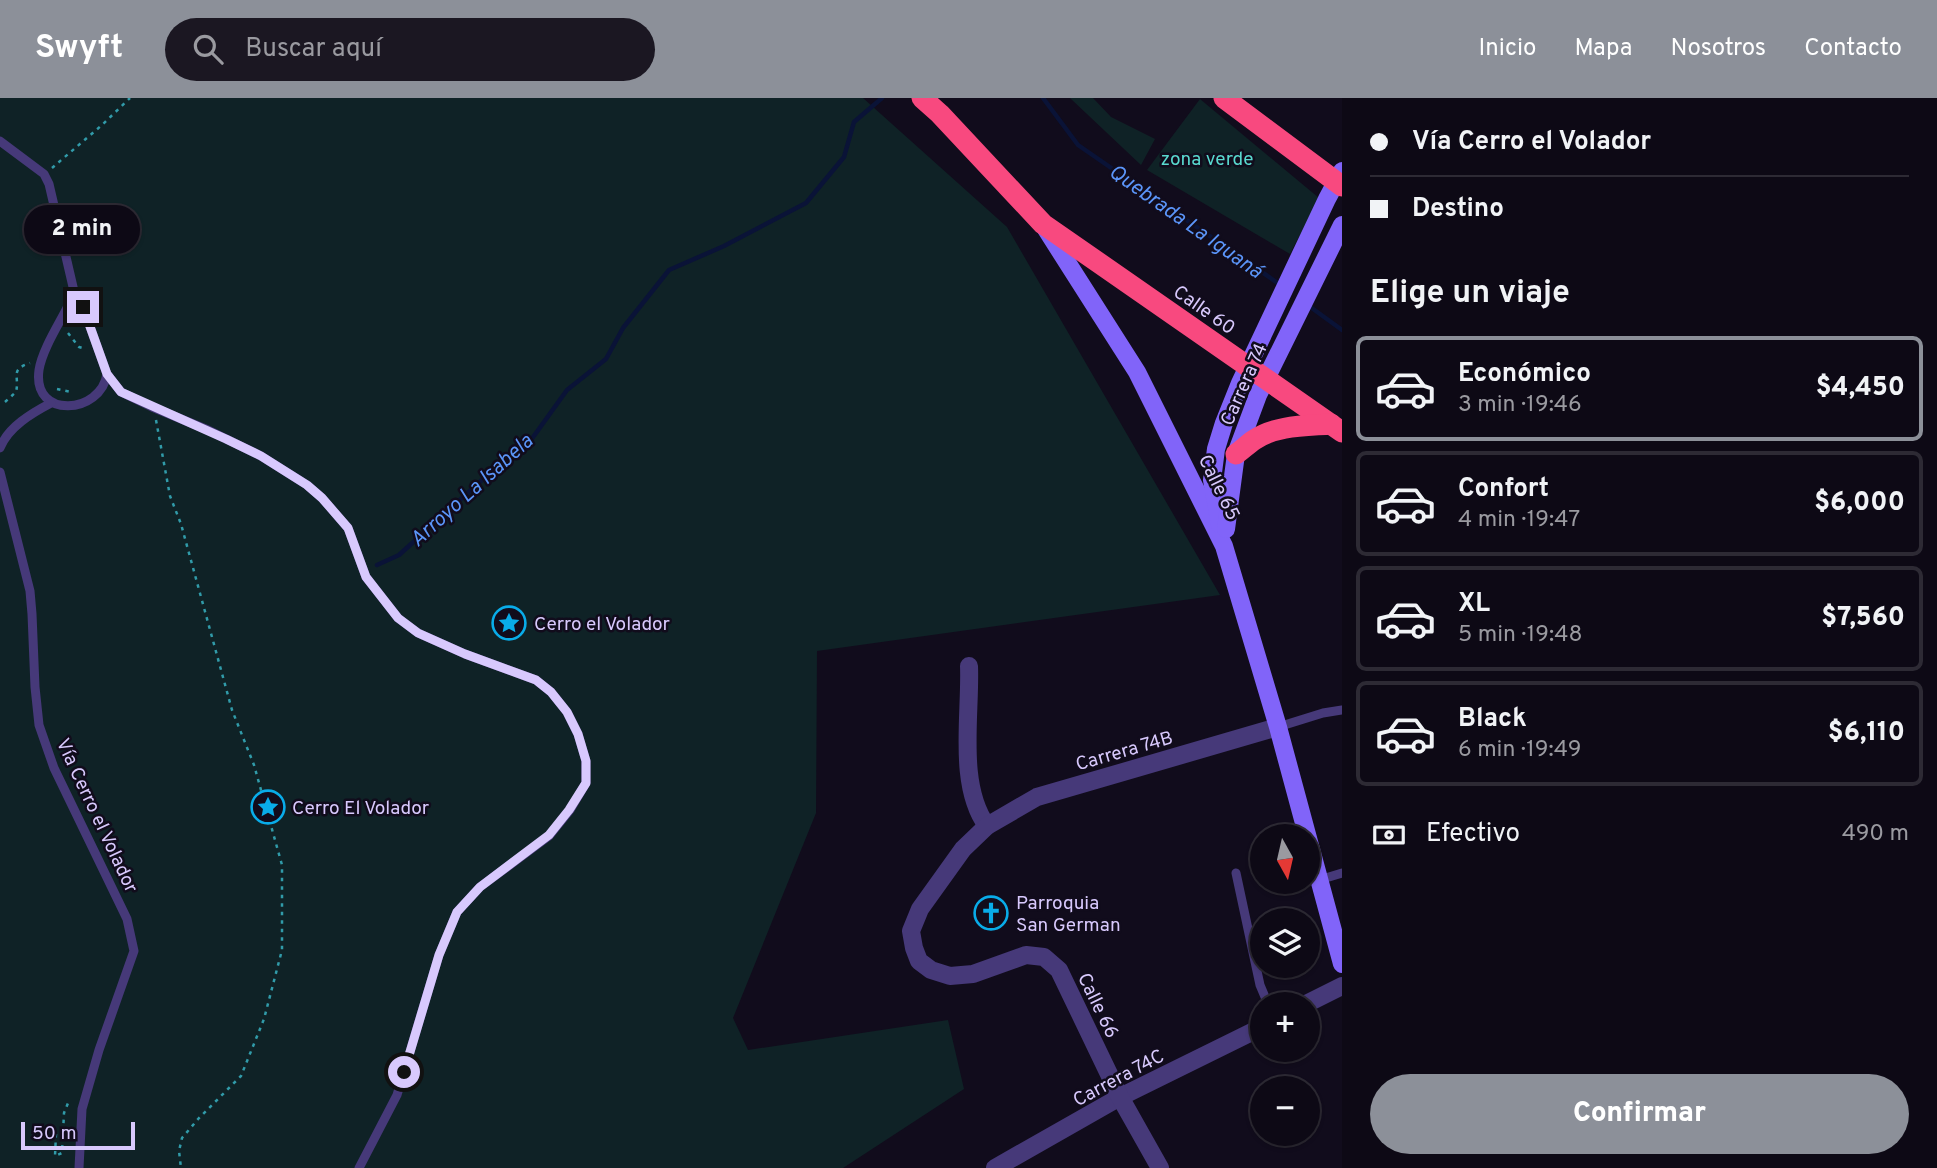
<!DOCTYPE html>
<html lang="es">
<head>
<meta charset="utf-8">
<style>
	body { margin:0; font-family:Overpass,sans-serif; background:#1b1722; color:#f1f3f6; height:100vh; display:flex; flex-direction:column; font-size:26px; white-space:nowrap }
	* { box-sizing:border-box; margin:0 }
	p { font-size:23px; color:#9a9aa0 }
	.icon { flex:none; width:38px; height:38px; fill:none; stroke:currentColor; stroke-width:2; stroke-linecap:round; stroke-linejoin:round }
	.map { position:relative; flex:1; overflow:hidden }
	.sheet { display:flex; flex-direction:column; background:#0d0915; width:595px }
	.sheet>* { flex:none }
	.hud { display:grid; align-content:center; height:154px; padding:0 28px; background:#0d0915 }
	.needle { width:46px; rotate:172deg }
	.fabs { position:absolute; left:1250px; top:726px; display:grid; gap:14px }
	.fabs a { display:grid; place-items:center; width:70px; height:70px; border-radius:50%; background:#0d0915; box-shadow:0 2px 5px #0004,0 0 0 2px #2d2a34; font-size:35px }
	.scale { position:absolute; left:21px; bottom:18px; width:114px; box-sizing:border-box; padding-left:7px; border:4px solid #d8c9fd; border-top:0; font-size:19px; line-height:24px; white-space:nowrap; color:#d8c9fd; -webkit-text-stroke:5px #110c1c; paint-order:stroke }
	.end { position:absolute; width:32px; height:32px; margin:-16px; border:9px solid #d8c9fd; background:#111; box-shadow:0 0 0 4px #111 }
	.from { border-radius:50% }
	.bubble { position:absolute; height:49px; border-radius:24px; background:#0d0915; box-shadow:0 2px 5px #0004,0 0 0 2px #2d2a34; font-size:23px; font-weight:800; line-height:49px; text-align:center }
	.hud b { display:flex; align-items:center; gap:24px; height:66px; font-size:26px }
	.hud b+b { border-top:2px solid #2d2a34 }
	.hud i { width:18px; height:18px; background:#f1f3f6 }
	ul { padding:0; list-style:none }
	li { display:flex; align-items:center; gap:21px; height:105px; margin:0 14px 10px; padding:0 14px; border:4px solid #2d2a34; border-radius:10px }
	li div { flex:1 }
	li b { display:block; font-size:26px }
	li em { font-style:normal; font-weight:800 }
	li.on { border-color:#8c9099 }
	li>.icon { width:63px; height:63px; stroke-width:1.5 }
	h2 { padding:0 28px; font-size:32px; line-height:84px }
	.pay { display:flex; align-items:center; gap:18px; height:77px; padding:0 28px; font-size:26px }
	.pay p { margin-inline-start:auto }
	.action { display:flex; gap:14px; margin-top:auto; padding:14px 28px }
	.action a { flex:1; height:80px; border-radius:42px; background:#8c9099; color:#fff; font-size:28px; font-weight:800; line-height:80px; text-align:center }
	header { display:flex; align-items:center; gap:42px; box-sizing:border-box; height:98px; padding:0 35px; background:#8c9099; color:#fff }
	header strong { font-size:33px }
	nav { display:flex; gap:38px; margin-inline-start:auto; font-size:24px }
	.search { width:490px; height:63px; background:#1b1722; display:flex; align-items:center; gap:18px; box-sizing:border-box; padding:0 24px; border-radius:38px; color:#9a9aa0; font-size:26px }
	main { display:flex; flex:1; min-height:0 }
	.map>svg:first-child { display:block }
	.green { fill:#0f2226 }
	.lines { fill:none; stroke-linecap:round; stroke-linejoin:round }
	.stream { stroke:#0a1337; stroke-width:4.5 }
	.path { stroke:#319ba9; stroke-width:2.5; stroke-dasharray:3.5 5; stroke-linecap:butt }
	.lane { stroke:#463979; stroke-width:9 }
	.street { stroke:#463979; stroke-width:18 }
	.secondary { stroke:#8164f9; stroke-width:18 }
	.highway { stroke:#f8497f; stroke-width:21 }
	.route { stroke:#d8c9fd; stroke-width:9 }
	.labels { text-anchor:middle; stroke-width:5; stroke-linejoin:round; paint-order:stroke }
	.park-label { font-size:19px; fill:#59d9cf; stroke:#110c1c }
	.street-label { font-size:19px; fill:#d8c9fd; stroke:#110c1c }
	.poi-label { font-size:19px; fill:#d8c9fd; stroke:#110c1c; text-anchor:start }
	.water-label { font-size:21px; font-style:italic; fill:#5b95f9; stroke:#110c1c }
</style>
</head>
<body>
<header>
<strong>Swyft</strong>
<div class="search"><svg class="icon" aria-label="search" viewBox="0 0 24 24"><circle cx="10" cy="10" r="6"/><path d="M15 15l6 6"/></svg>Buscar aquí</div>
<nav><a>Inicio</a><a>Mapa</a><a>Nosotros</a><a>Contacto</a></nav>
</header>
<main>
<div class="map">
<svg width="1342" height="1070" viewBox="0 0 1342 1070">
	<rect width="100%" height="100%" fill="#110c1c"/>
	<g class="green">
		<path d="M 0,0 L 863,0 L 1007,129 L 1220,497 L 817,553 L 816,715 L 733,920 L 748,952 L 948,922 L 964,991 L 843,1070 L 0,1070 Z"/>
		<path d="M 1070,0 L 1093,0 L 1111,19 L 1155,41 L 1141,67 Z"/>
		<path d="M 1200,1 L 1319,100 L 1290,156 L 1147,72 Z"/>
	</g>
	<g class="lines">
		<g class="stream">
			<path d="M 1043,0 L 1078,47 L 1282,188"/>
			<path d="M 1309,208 L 1342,232"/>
			<path d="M 377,467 L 399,457 L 483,381 L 531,342 L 567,292 L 606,261 L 623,230 L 669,172 L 724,148 L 806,105 L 844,59 L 854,24 L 882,0"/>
		</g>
		<g class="path">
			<path d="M 52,70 L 102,27 L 130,0"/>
			<path d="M 68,235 L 79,249 L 86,251"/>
			<path d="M 57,291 L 71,294"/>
			<path d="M 5,304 L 16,294 C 20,278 9,272 30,265"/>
			<path d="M 156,322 L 170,398 L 181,426 L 232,612 L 254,667 L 282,767 L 282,852 L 264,921 L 241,978 L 199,1020 L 182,1040 L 179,1053 L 181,1070"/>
			<path d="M 56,1036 L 55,1058 L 62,1055 L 64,1015 L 68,1005 L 71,1004"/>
		</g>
		<g class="lane">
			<path d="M 0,43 L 44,76 L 49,86 L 77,206"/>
			<path d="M 107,276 C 101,316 32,322 39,272 C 42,252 59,226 68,208 L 77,206 L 83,209 L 107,276 L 121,294 L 152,309 L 208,332 L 261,358 L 307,387 L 322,400 L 348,430 L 366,479 L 398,520 L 418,535 L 465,556 L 536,582 L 551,594 L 567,614 L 578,636 L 586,663 L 586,685 L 570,712 L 549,738 L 480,789 L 457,814 L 439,857 L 397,997 L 359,1070"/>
			<path d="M 0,350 C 8,329 32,315 51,305"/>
			<path d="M 0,374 L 30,493 L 32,516 L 35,589 L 39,627 L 54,670 L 127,821 L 134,853 L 99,952 L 82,1011 L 79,1070"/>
			<path d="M 1278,629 L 1323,615 L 1342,612"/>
			<path d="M 1236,775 L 1260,887 L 1268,906"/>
			<path d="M 1319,782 L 1342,775"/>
		</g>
		<g class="street">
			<path d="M 969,568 C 971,616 957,687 987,728"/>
			<path d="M 1306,906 L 1342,888"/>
			<path d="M 995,1070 L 1120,999 L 1262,929"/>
			<path d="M 1160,1070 L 1120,999 L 1059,872 L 1044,859 L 1026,857 L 973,876 L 950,878 L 931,872 L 919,863 L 914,850 L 911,833 L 920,811 L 963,751 L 987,728 L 1037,699 L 1278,629"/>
		</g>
		<g class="secondary">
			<path d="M 1044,128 L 1137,274 L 1224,448 L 1278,629 L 1342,866"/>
			<path d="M 1220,427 L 1212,382 L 1216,351 L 1224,325 L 1240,285 L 1327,101 L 1342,73"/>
			<path d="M 1226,431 L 1236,356 L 1258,297 L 1342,127"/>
		</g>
		<g class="highway">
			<path d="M 922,0 L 940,16 L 1043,126 L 1342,334"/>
			<path d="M 1224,0 L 1342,88"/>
			<path d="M 1236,356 C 1242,352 1248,346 1254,342 C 1276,327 1306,328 1331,326"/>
		</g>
	</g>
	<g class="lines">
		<path class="route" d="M 83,209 L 107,276 L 121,294 L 226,341 L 261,358 L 307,387 L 322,400 L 348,430 L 366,479 L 398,520 L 418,535 L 465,556 L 536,582 L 551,594 L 567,614 L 578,636 L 586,663 L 586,685 L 569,712 L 549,737 L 480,789 L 457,814 L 439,857 L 404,974"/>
	</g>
	<defs>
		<symbol id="sight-ring" viewBox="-11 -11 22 22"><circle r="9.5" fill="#110c1c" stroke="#09ace9" stroke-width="1.5"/><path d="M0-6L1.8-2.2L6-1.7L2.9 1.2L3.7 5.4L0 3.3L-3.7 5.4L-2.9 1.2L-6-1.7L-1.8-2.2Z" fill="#09ace9"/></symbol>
		<symbol id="church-ring" viewBox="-11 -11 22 22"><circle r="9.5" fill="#110c1c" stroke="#09ace9" stroke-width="1.5"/><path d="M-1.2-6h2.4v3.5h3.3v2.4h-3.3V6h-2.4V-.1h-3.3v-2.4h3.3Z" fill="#09ace9"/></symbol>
	</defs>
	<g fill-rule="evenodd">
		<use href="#sight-ring" x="490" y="506" width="38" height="38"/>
		<use href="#sight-ring" x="249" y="690" width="38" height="38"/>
		<use href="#church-ring" x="972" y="796" width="38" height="38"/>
	</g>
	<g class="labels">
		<g class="park-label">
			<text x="1207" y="67">zona verde</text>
		</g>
		<g class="street-label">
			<text transform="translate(1205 211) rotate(35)" y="7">Calle 60</text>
			<text transform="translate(1243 286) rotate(-66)" y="7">Carrera 74</text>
			<text transform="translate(1220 389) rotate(64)" y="7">Calle 65</text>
			<text transform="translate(1124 652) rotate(-16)" y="7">Carrera 74B</text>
			<text transform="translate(98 717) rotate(65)" y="7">Vía Cerro el Volador</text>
			<text transform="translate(1099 907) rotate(64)" y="7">Calle 66</text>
			<text transform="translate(1118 979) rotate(-28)" y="7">Carrera 74C</text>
		</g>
		<g class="poi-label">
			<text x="534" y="532">Cerro el Volador</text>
			<text x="292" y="716">Cerro El Volador</text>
			<text x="1016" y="811">Parroquia<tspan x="1016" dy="22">San German</tspan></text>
		</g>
		<g class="water-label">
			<text transform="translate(1186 123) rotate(35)" y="7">Quebrada La Iguaná</text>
			<text transform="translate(471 392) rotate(-42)" y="7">Arroyo La Isabela</text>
		</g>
	</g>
</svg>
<div class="fabs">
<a><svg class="needle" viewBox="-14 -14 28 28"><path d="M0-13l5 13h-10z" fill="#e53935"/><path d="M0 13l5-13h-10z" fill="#9a9aa0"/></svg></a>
<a><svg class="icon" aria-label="layers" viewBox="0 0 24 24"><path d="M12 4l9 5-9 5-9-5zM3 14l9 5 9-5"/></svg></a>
<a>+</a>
<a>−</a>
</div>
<div class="scale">50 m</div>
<i class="end from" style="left:404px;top:974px"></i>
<i class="end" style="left:83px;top:209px"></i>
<div class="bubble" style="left:24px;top:107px;width:116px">2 min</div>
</div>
<section class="sheet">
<div class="hud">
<b><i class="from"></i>Vía Cerro el Volador</b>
<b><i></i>Destino</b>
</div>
<h2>Elige un viaje</h2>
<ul>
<li class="on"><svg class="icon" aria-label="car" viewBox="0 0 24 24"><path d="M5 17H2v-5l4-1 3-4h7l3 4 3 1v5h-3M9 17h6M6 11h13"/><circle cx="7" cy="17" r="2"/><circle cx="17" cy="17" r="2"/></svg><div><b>Económico</b><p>3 min · 19:46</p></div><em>$4,450</em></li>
<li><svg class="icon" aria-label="car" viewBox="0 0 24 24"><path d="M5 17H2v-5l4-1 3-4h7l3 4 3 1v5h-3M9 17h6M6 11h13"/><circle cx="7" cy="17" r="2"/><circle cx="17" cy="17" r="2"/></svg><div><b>Confort</b><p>4 min · 19:47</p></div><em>$6,000</em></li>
<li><svg class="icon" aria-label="car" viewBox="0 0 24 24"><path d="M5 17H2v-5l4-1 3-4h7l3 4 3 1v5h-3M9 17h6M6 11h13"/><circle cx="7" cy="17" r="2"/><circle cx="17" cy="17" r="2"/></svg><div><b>XL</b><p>5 min · 19:48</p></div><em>$7,560</em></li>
<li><svg class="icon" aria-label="car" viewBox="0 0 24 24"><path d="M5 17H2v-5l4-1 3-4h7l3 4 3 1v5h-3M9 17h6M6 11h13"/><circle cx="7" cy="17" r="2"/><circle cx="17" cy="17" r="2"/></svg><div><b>Black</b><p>6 min · 19:49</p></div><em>$6,110</em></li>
</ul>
<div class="pay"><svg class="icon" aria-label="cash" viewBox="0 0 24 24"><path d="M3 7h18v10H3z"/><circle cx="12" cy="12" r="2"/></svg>Efectivo<p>490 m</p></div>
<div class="action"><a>Confirmar</a></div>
</section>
</main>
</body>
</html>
